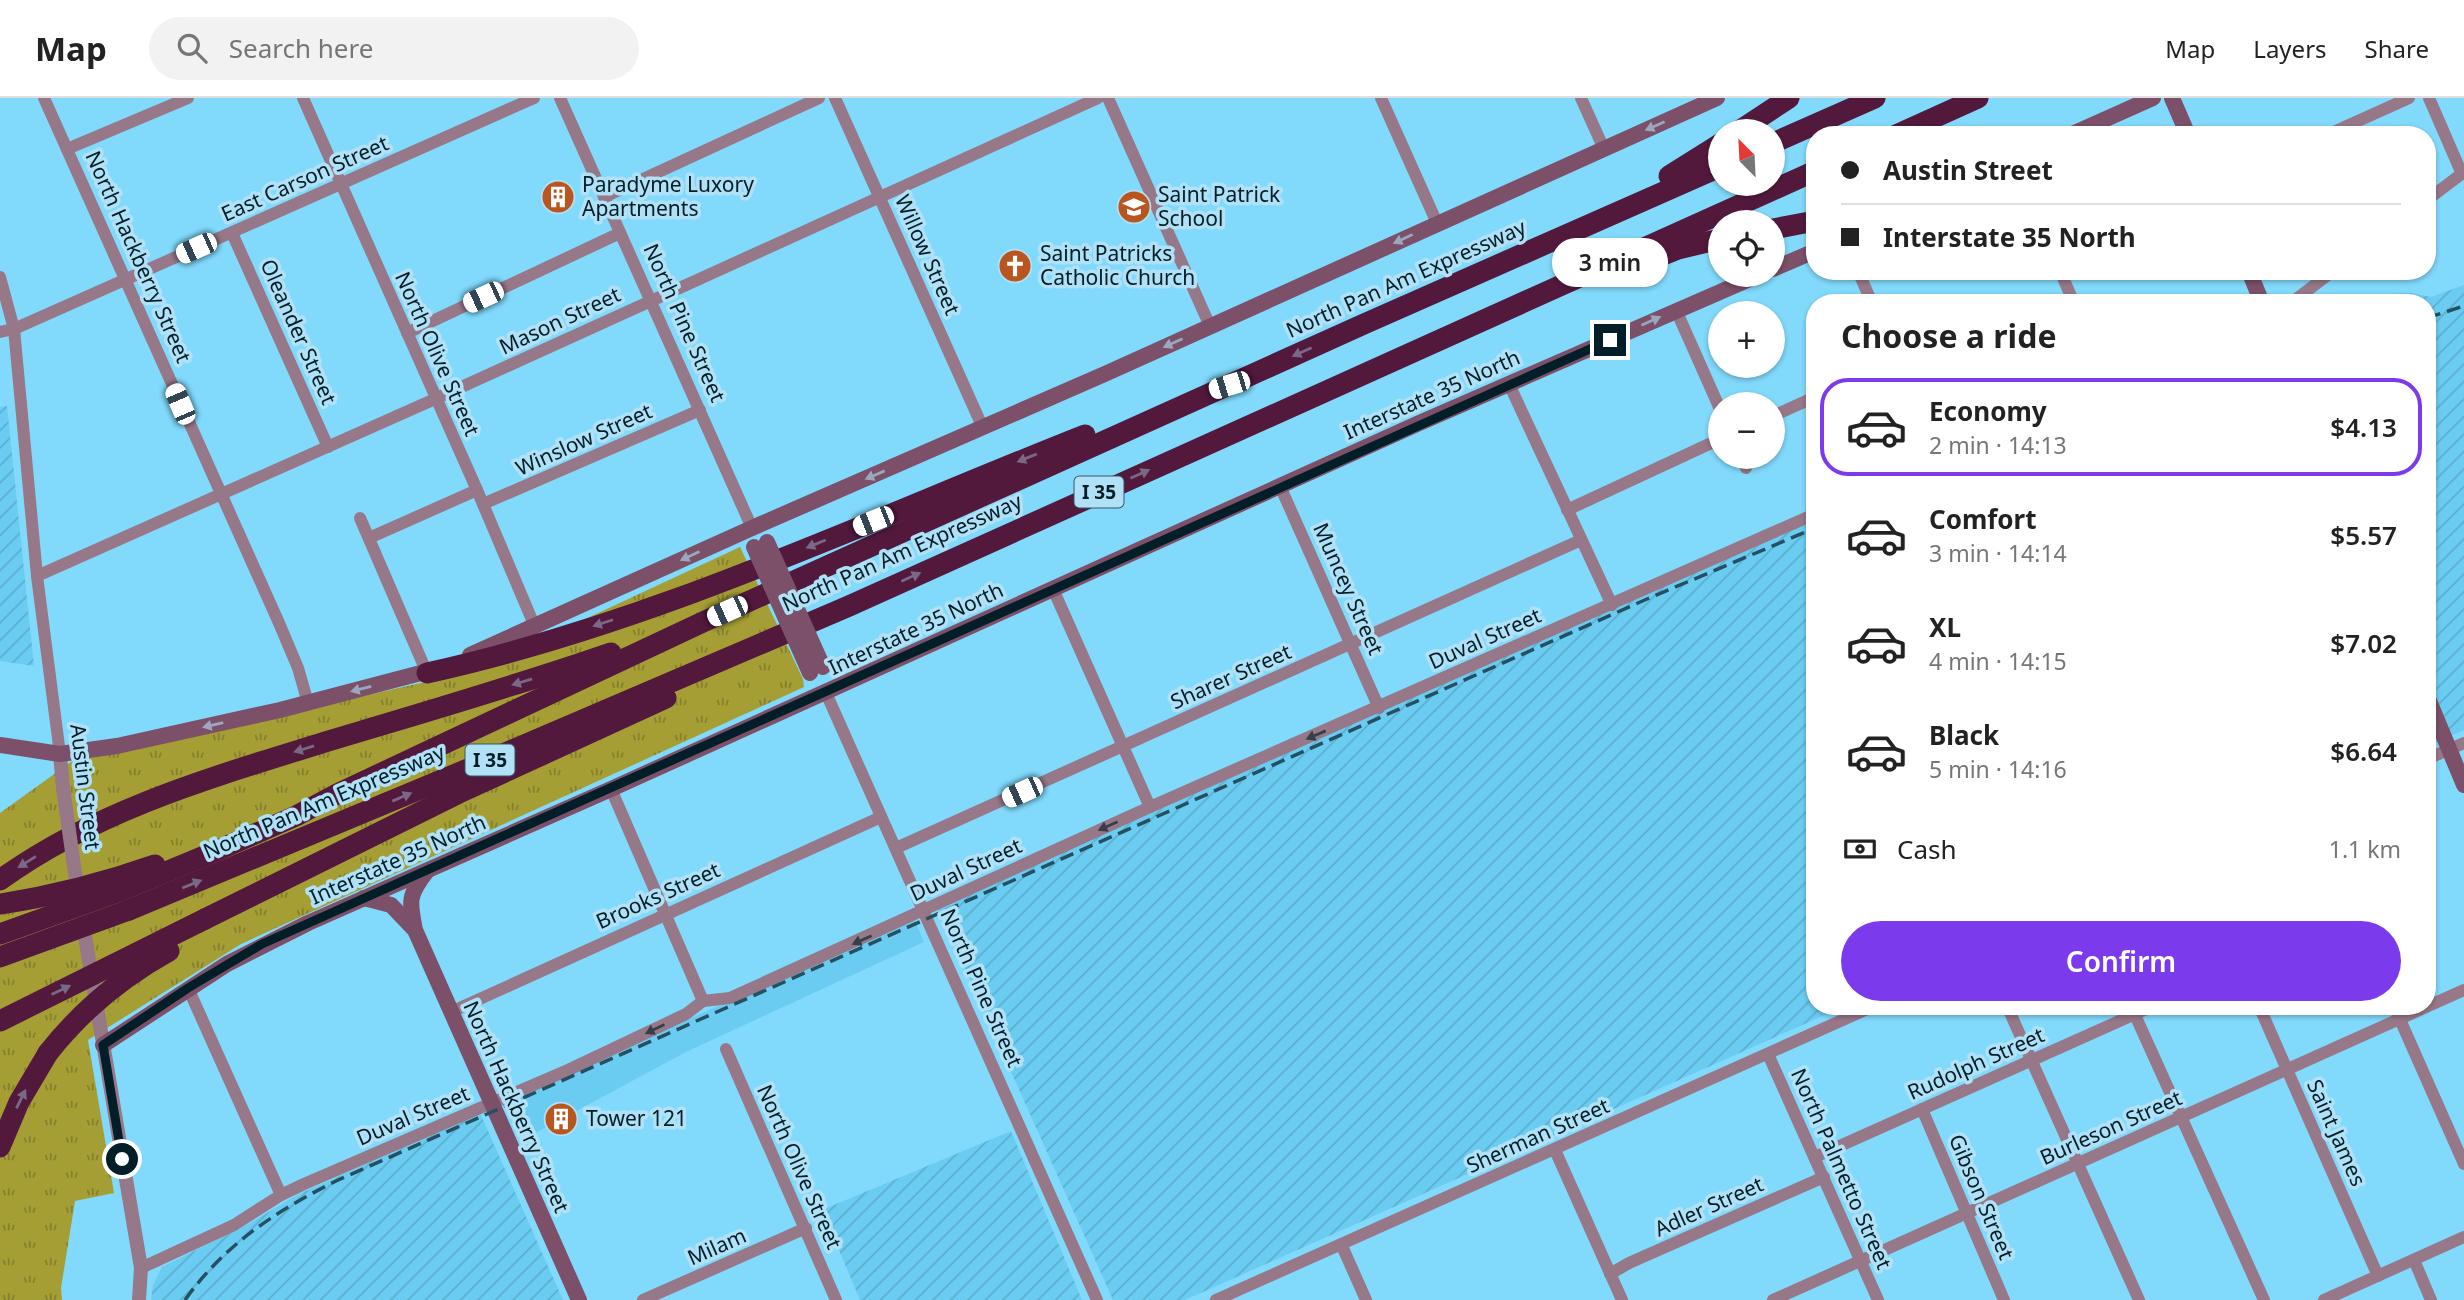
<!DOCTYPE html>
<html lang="en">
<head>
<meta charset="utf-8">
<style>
	body { margin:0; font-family:"Noto Sans",sans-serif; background:#f2f2f2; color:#222; height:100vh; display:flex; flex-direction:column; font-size:26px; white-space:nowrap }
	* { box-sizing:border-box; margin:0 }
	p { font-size:23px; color:#767676 }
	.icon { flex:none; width:38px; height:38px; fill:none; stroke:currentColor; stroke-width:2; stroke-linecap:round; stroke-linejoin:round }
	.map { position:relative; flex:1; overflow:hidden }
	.sheet { position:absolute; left:1806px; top:196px; width:630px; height:721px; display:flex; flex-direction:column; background:#fff; border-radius:28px; box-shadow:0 2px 5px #0004 }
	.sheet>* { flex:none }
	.top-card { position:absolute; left:1806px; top:28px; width:630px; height:154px; border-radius:28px; box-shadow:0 2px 5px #0004; display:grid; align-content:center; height:154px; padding:0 35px; background:#fff }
	.needle { width:46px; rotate:336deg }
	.fabs { position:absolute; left:1708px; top:21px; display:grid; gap:14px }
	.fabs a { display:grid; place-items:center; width:77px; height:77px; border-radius:50%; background:#fff; box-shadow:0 2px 5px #0004; font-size:35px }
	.end { position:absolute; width:32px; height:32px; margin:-16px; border:9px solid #021e28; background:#fff; box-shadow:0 0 0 4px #fff }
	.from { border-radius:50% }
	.bubble { position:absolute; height:49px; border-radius:24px; background:#fff; box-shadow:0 2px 5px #0004; font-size:23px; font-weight:600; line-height:49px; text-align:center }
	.car { position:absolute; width:21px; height:42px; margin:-21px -10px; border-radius:9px; box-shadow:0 0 5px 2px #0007; background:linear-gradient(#fff 24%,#345 0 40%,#fff 0 76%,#345 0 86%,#fff 0) }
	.top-card b { display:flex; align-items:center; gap:24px; height:66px; font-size:26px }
	.top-card b+b { border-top:2px solid #e0e0e0 }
	.top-card i { width:18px; height:18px; background:#222 }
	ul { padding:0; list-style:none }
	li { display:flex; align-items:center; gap:21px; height:98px; margin:0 14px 10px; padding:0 21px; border:4px solid transparent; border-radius:28px }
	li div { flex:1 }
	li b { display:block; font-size:26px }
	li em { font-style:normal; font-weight:600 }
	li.current { border-color:#7c3aed }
	li>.icon { width:63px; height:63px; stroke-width:1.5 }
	h2 { padding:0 35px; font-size:32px; line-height:84px }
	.pay { display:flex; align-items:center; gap:18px; height:77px; padding:0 35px; font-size:26px }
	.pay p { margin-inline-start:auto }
	.action { display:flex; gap:14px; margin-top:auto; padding:14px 35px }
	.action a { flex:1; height:80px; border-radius:42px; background:#7c3aed; color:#fff; font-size:28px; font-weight:600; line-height:80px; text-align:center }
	header { display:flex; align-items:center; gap:42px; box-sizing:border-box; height:98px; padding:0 35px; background:#fff; border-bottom:2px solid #e0e0e0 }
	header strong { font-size:33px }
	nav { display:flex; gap:38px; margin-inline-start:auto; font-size:24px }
	.search { width:490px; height:63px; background:#f2f2f2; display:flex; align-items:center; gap:18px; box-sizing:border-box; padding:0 24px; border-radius:38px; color:#767676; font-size:26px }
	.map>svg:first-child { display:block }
	.built { fill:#6bccf2 }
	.industrial { fill:url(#industrial-furrows) }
	.grass { fill:url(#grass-tufts) }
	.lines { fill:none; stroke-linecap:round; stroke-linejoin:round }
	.minor { stroke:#977888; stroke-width:12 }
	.tertiary { stroke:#977888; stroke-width:14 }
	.secondary { stroke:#7b5068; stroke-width:16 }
	.motorway { stroke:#53193d; stroke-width:21 }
	.rail { stroke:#245061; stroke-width:3.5; stroke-dasharray:14 7; stroke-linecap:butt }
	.tertiary-bridge { stroke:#977888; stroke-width:14 }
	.secondary-bridge { stroke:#7b5068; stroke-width:16 }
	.motorway-bridge { stroke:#53193d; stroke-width:21 }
	.oneway { fill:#9ba7bd }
	.oneway2 { fill:#786987 }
	.oneway3 { fill:#363e4a }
	.route { stroke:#021e28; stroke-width:9 }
	.labels { text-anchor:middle; stroke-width:7; stroke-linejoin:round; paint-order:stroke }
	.shield { fill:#b0e1f6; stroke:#365866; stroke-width:2 }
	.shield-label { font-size:19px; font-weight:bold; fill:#021e28 }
	.street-label { font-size:21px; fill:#021e28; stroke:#b0e1f6 }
	.poi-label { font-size:21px; fill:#021e28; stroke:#b0e1f6; text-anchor:start }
</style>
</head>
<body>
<header>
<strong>Map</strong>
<div class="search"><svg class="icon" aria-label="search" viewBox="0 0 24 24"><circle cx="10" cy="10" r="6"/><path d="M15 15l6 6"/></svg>Search here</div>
<nav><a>Map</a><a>Layers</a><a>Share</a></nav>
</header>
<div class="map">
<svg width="2464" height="1202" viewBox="0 0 2464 1202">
	<defs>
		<pattern id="industrial-furrows" width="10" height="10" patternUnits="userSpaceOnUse" patternTransform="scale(1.75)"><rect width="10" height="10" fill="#6bccf2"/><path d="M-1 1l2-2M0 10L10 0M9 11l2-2" fill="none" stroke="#5bafd0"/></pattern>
		<pattern id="grass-tufts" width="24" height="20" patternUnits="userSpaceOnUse" patternTransform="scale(1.75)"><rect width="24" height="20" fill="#a59e35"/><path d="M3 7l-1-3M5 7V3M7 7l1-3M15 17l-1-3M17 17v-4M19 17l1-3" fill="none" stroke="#84802d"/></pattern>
	</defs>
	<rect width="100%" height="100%" fill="#81d9fc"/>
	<path class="built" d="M 914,821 L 924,844 L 688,953 L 522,1042 L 504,1003 Z"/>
	<g class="industrial">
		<path d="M 2464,187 L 2464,632 L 2427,648 L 2427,205 L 2312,205 L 2318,200 L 2410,195 L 2431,199 Z"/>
		<path d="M 7,308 L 34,568 L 0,563 L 0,309 Z"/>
		<path d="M 1815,420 L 1815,908 L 1845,908 L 1185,1202 L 1113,1202 L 938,810 Z"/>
		<path d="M 480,1015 L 563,1202 L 151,1202 L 153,1187 L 162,1169 L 250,1125 L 297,1097 Z"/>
		<path d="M 1011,1033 L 1082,1202 L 860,1202 L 822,1112 Z"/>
	</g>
	<path class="grass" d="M 740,449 L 803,581 L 804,589 L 241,846 L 88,942 L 114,1095 L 75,1103 L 61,1190 L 62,1202 L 0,1202 L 0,715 L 71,664 L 425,584 L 583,522 Z"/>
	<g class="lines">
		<g class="minor">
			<path d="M 44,0 L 279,525 L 298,570 L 308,605"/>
			<path d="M 303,0 L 477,392 L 535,529"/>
			<path d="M 560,0 L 752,430"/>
			<path d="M 835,0 L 983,330"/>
			<path d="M 1108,0 L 1210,228"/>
			<path d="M 1381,0 L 1437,125"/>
			<path d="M 1581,0 L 1604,51"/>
			<path d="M 2429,0 L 2462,76"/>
			<path d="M 2327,37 L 2409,0"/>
			<path d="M 67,51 L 188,0"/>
			<path d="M 604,99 L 819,0"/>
			<path d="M 2427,102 L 2464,74"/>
			<path d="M 232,135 L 328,349"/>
			<path d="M 1858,173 L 1872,205"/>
			<path d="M 2060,173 L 2074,205"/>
			<path d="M 0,179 L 14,231 L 37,478 L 60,656"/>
			<path d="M 2291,205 L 2333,173"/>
			<path d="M 1676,212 L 1720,311"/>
			<path d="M 0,234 L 14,231 L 534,0"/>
			<path d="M 407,235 L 620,135"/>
			<path d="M 1509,286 L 1612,507"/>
			<path d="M 1773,318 L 1815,299"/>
			<path d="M 1741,359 L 1746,370"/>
			<path d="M 1280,388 L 1379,610"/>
			<path d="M 483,406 L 700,312"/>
			<path d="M 1567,412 L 1720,341"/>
			<path d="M 360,420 L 427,575"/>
			<path d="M 369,440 L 477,392"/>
			<path d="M 37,478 L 435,301 L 1098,0"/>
			<path d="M 1053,491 L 1150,709"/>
			<path d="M 826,595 L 1097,1202"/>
			<path d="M 2427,661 L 2464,645"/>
			<path d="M 611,691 L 703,903"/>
			<path d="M 896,750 L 1581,442"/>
			<path d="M 188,890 L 281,1097"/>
			<path d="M 2007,908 L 2139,1202"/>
			<path d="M 2259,908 L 2378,1178"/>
			<path d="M 2394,908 L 2464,1066"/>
			<path d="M 451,914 L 881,719"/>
			<path d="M 2135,917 L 2264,1202"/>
			<path d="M 726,951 L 836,1202"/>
			<path d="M 1768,956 L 1878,1202"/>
			<path d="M 1922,1011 L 2004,1202"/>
			<path d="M 1555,1052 L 1622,1202"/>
			<path d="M 1815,1059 L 2153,908"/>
			<path d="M 1342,1148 L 1366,1202"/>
			<path d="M 2414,1162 L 2431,1202"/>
			<path d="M 141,1170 L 234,1127 L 281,1097 L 304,1086 L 568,972 L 686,916 L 703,903 L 730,900 L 1150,709 L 1815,416"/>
			<path d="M 1610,1176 L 1629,1165 L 1824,1079"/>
			<path d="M 643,1202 L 806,1130"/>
			<path d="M 1216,1202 L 1874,908"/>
			<path d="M 1773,1202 L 2464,892"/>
			<path d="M 2324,1202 L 2464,1139"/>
		</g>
		<g class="tertiary">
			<path d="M 60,656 L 63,690"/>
			<path d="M 82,821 L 141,1170 L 139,1202"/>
		</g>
		<g class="secondary">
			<path d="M 2172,0 L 2188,37"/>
			<path d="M 2070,37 L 2153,0"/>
			<path d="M 1773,171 L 1815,153"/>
			<path d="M 2249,173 L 2262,205"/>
			<path d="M 470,557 L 752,430 L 1107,275 L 1717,0"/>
			<path d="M 0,647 L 60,656 L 117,648 L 280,612 L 436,571"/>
			<path d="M 427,773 C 408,797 409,803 415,832 L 579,1202"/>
			<path d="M 364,800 L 391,807 L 413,830"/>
			<path d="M 103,947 L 227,866 L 308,825 L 611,691 L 1417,326 L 1759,177"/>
		</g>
		<g class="motorway">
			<path d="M 1739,33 L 1789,0"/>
			<path d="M 1896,37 L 1978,0"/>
			<path d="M 1773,45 L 1875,0"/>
			<path d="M 1669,78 L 1720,46"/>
			<path d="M 1773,131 L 1815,123"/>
			<path d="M 1648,163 L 1678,151 L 1720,141"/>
			<path d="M 427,575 C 655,525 869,422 1085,337"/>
			<path d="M 0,782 C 97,712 209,680 322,645 C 418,616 516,588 611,555"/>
			<path d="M 120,793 L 207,757 L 296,718 L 337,696 L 703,524 L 1364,226 L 1720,69"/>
			<path d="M 129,812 L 468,671 L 849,508 L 1815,73"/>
			<path d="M 205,821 L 459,695 L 666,600"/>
			<path d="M 0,1049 L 19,1004 L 48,955"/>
		</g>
		<g class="rail">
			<path d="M 2427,220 L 2464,208"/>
			<path d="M 185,1202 C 224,1147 276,1113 336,1083 L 1647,501 L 1815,430"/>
		</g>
		<path class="tertiary-bridge" d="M 63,690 L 76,782"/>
		<g class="secondary-bridge">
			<path d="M 767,444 L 823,569"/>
			<path d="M 754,449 L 810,575"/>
			<path d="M 2427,598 L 2464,687"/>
		</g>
		<g class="motorway-bridge">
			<path d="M 0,806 C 53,798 104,785 155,767"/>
			<path d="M 0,836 L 120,793"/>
			<path d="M 0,859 L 129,812"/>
			<path d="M 0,923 L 205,821"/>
			<path d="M 48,955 C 81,913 122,879 169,853"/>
		</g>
	</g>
	<defs><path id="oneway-solid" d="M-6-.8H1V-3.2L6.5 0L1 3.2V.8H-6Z" transform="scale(1.75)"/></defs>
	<g class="oneway">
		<use href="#oneway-solid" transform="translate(1655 28) rotate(156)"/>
		<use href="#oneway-solid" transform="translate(1403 141) rotate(155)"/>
		<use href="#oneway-solid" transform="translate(1651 223) rotate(-24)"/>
		<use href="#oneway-solid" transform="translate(1173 245) rotate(156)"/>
		<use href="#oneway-solid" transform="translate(875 377) rotate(157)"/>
		<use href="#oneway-solid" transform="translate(690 458) rotate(155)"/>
		<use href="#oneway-solid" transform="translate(361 591) rotate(166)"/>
		<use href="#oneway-solid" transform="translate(213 627) rotate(167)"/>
	</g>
	<g class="oneway2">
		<use href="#oneway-solid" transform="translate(1302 254) rotate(156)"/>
		<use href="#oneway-solid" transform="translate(1027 360) rotate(158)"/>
		<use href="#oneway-solid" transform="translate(1140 376) rotate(-24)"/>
		<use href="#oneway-solid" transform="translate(816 446) rotate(158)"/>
		<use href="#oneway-solid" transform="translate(911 479) rotate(-24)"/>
		<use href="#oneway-solid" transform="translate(603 525) rotate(162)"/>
		<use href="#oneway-solid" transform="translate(522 584) rotate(163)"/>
		<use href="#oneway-solid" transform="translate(304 651) rotate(163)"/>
		<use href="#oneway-solid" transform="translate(402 699) rotate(-23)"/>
		<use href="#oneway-solid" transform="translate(27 764) rotate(148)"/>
		<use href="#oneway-solid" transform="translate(192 786) rotate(-22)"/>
		<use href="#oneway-solid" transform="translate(61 892) rotate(-26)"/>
		<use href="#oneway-solid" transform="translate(21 1001) rotate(-64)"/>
	</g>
	<g class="oneway3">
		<use href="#oneway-solid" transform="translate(1316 637) rotate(157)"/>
		<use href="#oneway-solid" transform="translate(1108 728) rotate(156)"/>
		<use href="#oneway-solid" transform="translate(862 842) rotate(156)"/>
		<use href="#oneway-solid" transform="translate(655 931) rotate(154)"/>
	</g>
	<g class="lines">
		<path class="route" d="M 122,1061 L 103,947 L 188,890 L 262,846 L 1610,242"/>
	</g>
	<defs>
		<symbol id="building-disc" viewBox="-11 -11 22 22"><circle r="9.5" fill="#b9561f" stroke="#b0e1f6"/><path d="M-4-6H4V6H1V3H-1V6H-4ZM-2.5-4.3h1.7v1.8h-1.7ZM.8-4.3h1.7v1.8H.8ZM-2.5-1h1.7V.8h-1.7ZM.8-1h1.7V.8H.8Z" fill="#fff"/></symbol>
		<symbol id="school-disc" viewBox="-11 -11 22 22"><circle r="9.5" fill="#b9561f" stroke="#b0e1f6"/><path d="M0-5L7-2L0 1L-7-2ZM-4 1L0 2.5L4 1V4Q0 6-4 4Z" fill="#fff"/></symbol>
		<symbol id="church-disc" viewBox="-11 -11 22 22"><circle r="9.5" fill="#b9561f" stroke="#b0e1f6"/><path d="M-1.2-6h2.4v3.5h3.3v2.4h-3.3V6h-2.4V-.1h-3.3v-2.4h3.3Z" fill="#fff"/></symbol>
	</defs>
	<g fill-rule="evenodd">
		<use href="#building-disc" x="539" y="80" width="38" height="38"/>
		<use href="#school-disc" x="1115" y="90" width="38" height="38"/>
		<use href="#church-disc" x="996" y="149" width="38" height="38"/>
		<use href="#building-disc" x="542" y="1002" width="38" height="38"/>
	</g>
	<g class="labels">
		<g class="shield">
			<rect x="1074.5" y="378.5" width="49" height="31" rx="5"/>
			<rect x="465.5" y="646.5" width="49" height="31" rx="5"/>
		</g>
		<g class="shield-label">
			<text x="1099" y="401">I 35</text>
			<text x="490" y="669">I 35</text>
		</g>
		<g class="street-label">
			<text transform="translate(305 81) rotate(-24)" y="7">East Carson Street</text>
			<text transform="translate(927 157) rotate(66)" y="7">Willow Street</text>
			<text transform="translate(138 159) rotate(66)" y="7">North Hackberry Street</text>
			<text transform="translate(1406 181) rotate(-24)" y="7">North Pan Am Expressway</text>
			<text transform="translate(560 223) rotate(-25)" y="7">Mason Street</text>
			<text transform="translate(684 225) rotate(66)" y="7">North Pine Street</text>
			<text transform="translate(298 234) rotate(66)" y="7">Oleander Street</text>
			<text transform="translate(437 256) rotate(66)" y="7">North Olive Street</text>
			<text transform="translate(1432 297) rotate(-24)" y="7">Interstate 35 North</text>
			<text transform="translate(584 342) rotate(-24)" y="7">Winslow Street</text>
			<text transform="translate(902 455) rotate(-24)" y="7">North Pan Am Expressway</text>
			<text transform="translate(1348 491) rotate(66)" y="7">Muncey Street</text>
			<text transform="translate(916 531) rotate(-25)" y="7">Interstate 35 North</text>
			<text transform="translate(1485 541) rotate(-24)" y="7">Duval Street</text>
			<text transform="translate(1231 579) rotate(-24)" y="7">Sharer Street</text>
			<text transform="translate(85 689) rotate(83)" y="7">Austin Street</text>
			<text transform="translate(324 704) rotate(-23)" y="7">North Pan Am Expressway</text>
			<text transform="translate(398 762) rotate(-24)" y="7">Interstate 35 North</text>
			<text transform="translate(966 772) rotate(-25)" y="7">Duval Street</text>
			<text transform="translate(658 798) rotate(-24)" y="7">Brooks Street</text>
			<text transform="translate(981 890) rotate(66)" y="7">North Pine Street</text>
			<text transform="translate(1976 966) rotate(-24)" y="7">Rudolph Street</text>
			<text transform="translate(516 1009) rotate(66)" y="7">North Hackberry Street</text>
			<text transform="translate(413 1018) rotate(-23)" y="7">Duval Street</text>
			<text transform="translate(2111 1030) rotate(-24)" y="7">Burleson Street</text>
			<text transform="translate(2336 1035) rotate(66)" y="7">Saint James</text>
			<text transform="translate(1538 1038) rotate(-24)" y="7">Sherman Street</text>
			<text transform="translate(799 1069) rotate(66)" y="7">North Olive Street</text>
			<text transform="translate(1841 1071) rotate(66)" y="7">North Palmetto Street</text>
			<text transform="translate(1981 1099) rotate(67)" y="7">Gibson Street</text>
			<text transform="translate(1709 1109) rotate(-24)" y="7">Adler Street</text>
			<text transform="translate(717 1149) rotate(-24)" y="7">Milam</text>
		</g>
		<g class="poi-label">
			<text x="582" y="94">Paradyme Luxory<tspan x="582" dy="24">Apartments</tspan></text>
			<text x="1158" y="104">Saint Patrick<tspan x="1158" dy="24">School</tspan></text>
			<text x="1040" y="163">Saint Patricks<tspan x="1040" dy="24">Catholic Church</tspan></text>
			<text x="586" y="1028">Tower 121</text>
		</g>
	</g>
</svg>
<div class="fabs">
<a><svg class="needle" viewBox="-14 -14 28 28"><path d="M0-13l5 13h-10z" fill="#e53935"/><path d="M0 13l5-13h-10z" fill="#767676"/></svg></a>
<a><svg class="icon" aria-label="locate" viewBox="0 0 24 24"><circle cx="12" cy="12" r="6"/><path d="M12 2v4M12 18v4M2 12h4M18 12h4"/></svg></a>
<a>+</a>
<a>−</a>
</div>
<i class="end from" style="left:122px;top:1061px"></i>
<i class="end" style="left:1610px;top:242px"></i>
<div class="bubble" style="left:1552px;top:140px;width:116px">3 min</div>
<i class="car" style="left:196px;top:150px;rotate:246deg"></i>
<i class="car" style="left:483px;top:199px;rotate:245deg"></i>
<i class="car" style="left:1229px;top:287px;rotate:253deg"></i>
<i class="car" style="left:180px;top:306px;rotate:337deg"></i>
<i class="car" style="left:873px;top:423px;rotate:248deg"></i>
<i class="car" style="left:727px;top:513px;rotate:246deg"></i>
<i class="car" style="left:1022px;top:694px;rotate:246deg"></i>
<div class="top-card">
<b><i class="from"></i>Austin Street</b>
<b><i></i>Interstate 35 North</b>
</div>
<section class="sheet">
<h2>Choose a ride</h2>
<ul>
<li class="current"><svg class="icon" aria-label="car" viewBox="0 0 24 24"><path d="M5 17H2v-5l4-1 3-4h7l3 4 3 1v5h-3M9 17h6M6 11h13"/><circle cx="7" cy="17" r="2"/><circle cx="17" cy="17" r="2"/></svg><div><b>Economy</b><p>2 min · 14:13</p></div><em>$4.13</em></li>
<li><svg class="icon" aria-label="car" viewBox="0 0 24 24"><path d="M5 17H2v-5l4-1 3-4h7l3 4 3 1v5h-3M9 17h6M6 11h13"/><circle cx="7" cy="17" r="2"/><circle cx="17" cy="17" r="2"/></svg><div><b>Comfort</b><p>3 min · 14:14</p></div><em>$5.57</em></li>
<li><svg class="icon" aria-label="car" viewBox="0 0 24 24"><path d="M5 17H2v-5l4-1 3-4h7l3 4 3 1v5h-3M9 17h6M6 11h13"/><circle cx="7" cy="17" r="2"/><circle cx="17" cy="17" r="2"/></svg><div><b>XL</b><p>4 min · 14:15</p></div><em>$7.02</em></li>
<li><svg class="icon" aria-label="car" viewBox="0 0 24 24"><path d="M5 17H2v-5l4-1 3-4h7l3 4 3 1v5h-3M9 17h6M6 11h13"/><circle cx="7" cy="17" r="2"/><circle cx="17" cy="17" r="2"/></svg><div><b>Black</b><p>5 min · 14:16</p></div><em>$6.64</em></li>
</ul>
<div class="pay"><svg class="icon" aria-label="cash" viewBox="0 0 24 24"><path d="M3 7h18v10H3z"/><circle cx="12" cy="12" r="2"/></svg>Cash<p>1.1 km</p></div>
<div class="action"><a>Confirm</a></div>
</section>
</div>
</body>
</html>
